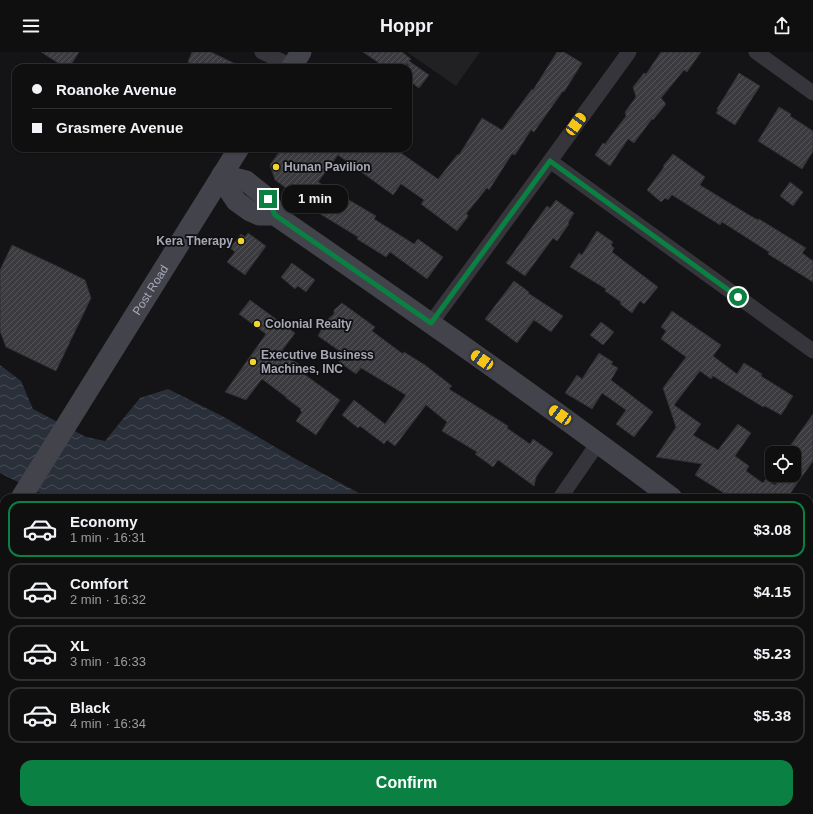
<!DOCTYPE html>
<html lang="en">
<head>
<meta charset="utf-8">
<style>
	body { margin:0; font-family:Helvetica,sans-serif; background:#1d1d1e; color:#f1f3f6; height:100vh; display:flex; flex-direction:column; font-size:15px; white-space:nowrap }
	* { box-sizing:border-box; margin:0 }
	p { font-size:13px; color:#9b9c9f }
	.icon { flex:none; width:22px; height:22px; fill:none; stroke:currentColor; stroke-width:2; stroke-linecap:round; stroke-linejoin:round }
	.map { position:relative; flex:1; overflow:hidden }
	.sheet { position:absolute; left:0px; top:442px; width:813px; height:320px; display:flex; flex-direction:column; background:#0f0f10; border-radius:12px 12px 0 0; box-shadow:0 1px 3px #0004,0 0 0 1px #2f2f30 }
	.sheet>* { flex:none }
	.guide { position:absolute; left:12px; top:12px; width:400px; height:88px; border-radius:12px; box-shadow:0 1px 3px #0004,0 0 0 1px #2f2f30; display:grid; align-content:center; height:88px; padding:0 20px; background:#0f0f10 }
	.fabs { position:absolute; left:765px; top:394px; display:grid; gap:8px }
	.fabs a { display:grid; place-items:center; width:36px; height:36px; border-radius:8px; background:#0f0f10; box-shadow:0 1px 3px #0004,0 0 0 1px #2f2f30; font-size:20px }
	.end { position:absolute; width:18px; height:18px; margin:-9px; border:5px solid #0b8043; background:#fff; box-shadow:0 0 0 2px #fff }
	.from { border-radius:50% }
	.bubble { position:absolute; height:28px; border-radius:12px; background:#0f0f10; box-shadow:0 1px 3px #0004,0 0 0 1px #2f2f30; font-size:13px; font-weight:700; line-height:28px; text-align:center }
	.car { position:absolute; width:12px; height:24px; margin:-12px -6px; border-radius:5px; box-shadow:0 0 3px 1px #0007; background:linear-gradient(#f5c518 24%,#345 0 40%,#f5c518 0 76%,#345 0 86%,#f5c518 0) }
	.guide b { display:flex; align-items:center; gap:14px; height:38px; font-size:15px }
	.guide b+b { border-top:1px solid #2f2f30 }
	.guide i { width:10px; height:10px; background:#f1f3f6 }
	ul { padding:7px 0 0; list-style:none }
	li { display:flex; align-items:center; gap:12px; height:56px; margin:0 8px 6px; padding:0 12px; border:2px solid #2f2f30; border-radius:12px }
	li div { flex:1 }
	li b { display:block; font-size:15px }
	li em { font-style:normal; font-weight:700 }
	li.current { border-color:#0b8043 }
	li>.icon { width:36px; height:36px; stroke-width:1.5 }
	.cta { display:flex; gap:8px; margin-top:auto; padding:8px 20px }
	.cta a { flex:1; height:46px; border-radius:12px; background:#0b8043; color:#fff; font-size:16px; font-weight:700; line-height:46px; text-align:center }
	header { display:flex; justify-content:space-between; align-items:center; height:52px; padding:0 20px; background:#0f0f10; font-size:18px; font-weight:700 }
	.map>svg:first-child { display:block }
	.built { fill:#212023 }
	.water { fill:url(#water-waves) }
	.building { fill:url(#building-hatch); stroke:#2f2e32 }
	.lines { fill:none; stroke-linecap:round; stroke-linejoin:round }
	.lane { stroke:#35353b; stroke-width:7 }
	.street { stroke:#35353b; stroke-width:15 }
	.secondary { stroke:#43444b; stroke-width:21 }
	.route { stroke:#0b8043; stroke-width:5 }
	.poi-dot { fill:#f2d430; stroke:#0f0f11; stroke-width:1.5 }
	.labels { text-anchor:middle; stroke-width:3.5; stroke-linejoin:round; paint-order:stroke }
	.poi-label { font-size:12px; font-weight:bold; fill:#a6a8b6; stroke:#0f0f11; text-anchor:start }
	.street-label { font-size:12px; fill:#a6a8b6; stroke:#0f0f11 }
</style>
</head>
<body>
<header><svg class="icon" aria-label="menu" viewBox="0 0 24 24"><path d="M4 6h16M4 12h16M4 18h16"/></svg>Hoppr<svg class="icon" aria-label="share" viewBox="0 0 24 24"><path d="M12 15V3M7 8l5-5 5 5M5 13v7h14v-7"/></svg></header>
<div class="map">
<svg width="813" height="762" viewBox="0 0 813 762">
	<defs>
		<pattern id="water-waves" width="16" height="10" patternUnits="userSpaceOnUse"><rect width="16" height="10" fill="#2a303a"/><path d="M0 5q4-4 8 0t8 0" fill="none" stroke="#464b54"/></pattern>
		<pattern id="building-hatch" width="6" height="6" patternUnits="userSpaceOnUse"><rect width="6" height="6" fill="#3c3c40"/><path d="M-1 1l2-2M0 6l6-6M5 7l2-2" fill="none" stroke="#555559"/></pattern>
	</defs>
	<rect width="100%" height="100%" fill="#141416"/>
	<path class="built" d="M 407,0 L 480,0 L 456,34 Z"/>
	<g class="water">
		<path d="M 0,313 L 21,329 L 33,357 L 86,385 L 105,389 L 140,346 L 168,337 L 224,365 L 294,406 L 368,446 L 50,446 L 0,421 Z"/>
		<path d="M 4,732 L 4,758 L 488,758 L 485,762 L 0,762 L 0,739 Z"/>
	</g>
	<g class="building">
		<path d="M 41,0 L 79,0 L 69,16 L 66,16 Z"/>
		<path d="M 192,0 L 211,0 L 244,16 L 199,16 L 188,10 Z"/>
		<path d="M 363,0 L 402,0 L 411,7 L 409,9 L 429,23 L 419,36 L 408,28 L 408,11 L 404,16 L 386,16 Z"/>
		<path d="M 557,0 L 564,0 L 582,11 L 564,40 L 563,39 L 534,80 L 531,78 L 515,103 L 512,102 L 489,138 L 487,136 L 466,162 L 468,163 L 467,166 L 457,179 L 421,152 L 424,148 L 401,132 L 393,143 L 338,103 L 318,130 L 347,148 L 349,148 L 376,164 L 374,167 L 414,192 L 418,187 L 443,205 L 427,227 L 390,200 L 386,205 L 357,187 L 358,185 L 317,160 L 318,159 L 275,128 L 270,113 L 282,96 L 394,96 L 438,127 L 458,102 L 459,103 L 482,66 L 502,78 L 532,37 L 533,38 Z"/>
		<path d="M 661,0 L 701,0 L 687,20 L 684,18 L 661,46 L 666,52 L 653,68 L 652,67 L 634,91 L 628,87 L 610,114 L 595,103 L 603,91 L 605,92 L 626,64 L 625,60 L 636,45 L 633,35 L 644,21 L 646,22 Z"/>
		<path d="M 739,21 L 760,34 L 735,73 L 716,61 L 718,58 L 717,57 Z"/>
		<path d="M 779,55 L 791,62 L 790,64 L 813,79 L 813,99 L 802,117 L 758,89 Z"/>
		<path d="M 673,102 L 705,125 L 700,133 L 749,163 L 758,168 L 759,167 L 806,196 L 802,201 L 813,209 L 813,230 L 768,202 L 769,200 L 722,170 L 720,173 L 672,143 L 668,148 L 665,146 L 661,150 L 647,138 L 664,115 L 663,114 Z"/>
		<path d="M 790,130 L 803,140 L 793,154 L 780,144 Z"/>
		<path d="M 556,148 L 574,161 L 568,171 L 569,172 L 557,189 L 553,186 L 525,224 L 506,211 L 547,154 L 550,156 Z"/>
		<path d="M 597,179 L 613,190 L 611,193 L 614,196 L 612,200 L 658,235 L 644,252 L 640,249 L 632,261 L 620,252 L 621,250 L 605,239 L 606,237 L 570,215 L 579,201 L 582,203 Z"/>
		<path d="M 248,181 L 266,194 L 245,223 L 227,210 L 235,200 L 230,196 L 241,182 L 245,185 Z"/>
		<path d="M 12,193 L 59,215 L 85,228 L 91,246 L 56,319 L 6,295 L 0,279 L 0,218 Z"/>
		<path d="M 292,211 L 315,228 L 306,240 L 298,234 L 295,237 L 281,225 Z"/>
		<path d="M 514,229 L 529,240 L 528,241 L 563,264 L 551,280 L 534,268 L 517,291 L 485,267 Z"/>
		<path d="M 250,248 L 295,281 L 281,300 L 304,316 L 301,320 L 340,348 L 316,383 L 296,369 L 302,360 L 300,358 L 301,357 L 286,346 L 286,345 L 262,327 L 246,348 L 225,340 L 266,282 L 239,262 Z"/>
		<path d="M 342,251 L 375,275 L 372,279 L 403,302 L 404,300 L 425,313 L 452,334 L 449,337 L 508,374 L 507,376 L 530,392 L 533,387 L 553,401 L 536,425 L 534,434 L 498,408 L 493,415 L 475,402 L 477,400 L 442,379 L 447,370 L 426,353 L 395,394 L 387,388 L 384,392 L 360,374 L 358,376 L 342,363 L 354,348 L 385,372 L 406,343 L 361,316 L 356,322 L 339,310 L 344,302 L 318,284 L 326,269 L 334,262 L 334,258 Z"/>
		<path d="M 672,259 L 721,293 L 713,304 L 737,322 L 744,311 L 762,322 L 761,324 L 793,344 L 781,363 L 765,354 L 763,355 L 713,324 L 711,327 L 700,319 L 674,353 L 701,372 L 693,383 L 718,398 L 738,372 L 751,381 L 735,404 L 749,414 L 746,419 L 763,431 L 766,427 L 775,433 L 782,423 L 794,423 L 794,401 L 785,401 L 813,362 L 813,409 L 789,443 L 792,446 L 732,446 L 695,423 L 702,412 L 656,405 L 676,375 L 663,336 L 686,305 L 661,287 L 666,279 L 661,275 Z"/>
		<path d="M 601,270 L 614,280 L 603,293 L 590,283 Z"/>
		<path d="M 599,301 L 613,310 L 611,312 L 618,316 L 611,328 L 653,360 L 634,385 L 616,372 L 626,358 L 602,341 L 592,357 L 565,341 L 577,323 L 582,327 Z"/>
	</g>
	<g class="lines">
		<path class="lane" d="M 0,601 L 4,595"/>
		<g class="street">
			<path d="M 262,0 L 292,14"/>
			<path d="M 756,0 L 813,41"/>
			<path d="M 550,109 L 813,299"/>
			<path d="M 431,271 L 550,109 L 629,0"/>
			<path d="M 560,446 L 598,391"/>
			<path d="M 742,758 L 747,762"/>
			<path d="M 672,762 L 674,758"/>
		</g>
		<g class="secondary">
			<path d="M 291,16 L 301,0"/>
			<path d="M 222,123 L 246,129 L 261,141 L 268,147 L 275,163 C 408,255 542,348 672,446"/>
			<path d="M 222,123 L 230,140 L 236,149 L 250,159 L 259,163 L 275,163"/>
			<path id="s1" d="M 21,446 L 239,96"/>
			<path d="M 0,470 L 4,467"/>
			<path d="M 0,501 L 4,489"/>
			<path d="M 809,548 L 813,551"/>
		</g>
	</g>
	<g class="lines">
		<path class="route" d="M 268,147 L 275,163 L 431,271 L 550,109 L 738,245"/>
	</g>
	<g class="poi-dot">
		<circle cx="276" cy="115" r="4"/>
		<circle cx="241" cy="189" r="4"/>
		<circle cx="257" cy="272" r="4"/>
		<circle cx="253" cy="310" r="4"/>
	</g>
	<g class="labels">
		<g class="poi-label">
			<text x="284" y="119">Hunan Pavilion</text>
			<text x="233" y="193" text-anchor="end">Kera Therapy</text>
			<text x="265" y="276">Colonial Realty</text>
			<text x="261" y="307">Executive Business<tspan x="261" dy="14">Machines, INC</tspan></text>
		</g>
		<g class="street-label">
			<text dy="4" stroke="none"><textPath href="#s1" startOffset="245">Post Road</textPath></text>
		</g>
	</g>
</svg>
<div class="fabs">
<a><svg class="icon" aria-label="locate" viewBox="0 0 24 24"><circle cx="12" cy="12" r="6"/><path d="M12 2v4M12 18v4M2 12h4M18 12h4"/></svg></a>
</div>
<i class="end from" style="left:738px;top:245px"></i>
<i class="end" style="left:268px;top:147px"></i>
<div class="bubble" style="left:282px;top:133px;width:66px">1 min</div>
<i class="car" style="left:576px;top:72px;rotate:36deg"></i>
<i class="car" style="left:482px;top:308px;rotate:305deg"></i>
<i class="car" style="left:560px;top:363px;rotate:305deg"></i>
<div class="guide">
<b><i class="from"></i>Roanoke Avenue</b>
<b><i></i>Grasmere Avenue</b>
</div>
<section class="sheet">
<ul>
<li class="current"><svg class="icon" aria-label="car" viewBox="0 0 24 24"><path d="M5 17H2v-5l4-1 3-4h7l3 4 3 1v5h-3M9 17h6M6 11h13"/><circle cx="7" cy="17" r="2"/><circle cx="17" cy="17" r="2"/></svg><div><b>Economy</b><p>1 min · 16:31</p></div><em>$3.08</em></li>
<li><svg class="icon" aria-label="car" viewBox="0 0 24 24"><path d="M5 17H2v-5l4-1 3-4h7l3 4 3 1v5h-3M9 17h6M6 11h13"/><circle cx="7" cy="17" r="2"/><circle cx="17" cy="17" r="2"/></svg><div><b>Comfort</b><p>2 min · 16:32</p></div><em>$4.15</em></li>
<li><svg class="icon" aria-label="car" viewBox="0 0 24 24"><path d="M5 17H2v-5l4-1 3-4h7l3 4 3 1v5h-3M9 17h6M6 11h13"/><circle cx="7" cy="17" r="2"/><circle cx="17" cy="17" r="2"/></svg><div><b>XL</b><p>3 min · 16:33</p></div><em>$5.23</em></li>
<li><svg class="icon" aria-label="car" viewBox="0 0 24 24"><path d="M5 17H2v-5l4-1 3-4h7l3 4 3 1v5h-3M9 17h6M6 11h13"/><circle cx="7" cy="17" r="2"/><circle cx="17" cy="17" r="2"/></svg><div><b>Black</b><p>4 min · 16:34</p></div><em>$5.38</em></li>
</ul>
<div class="cta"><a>Confirm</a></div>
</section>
</div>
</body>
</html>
